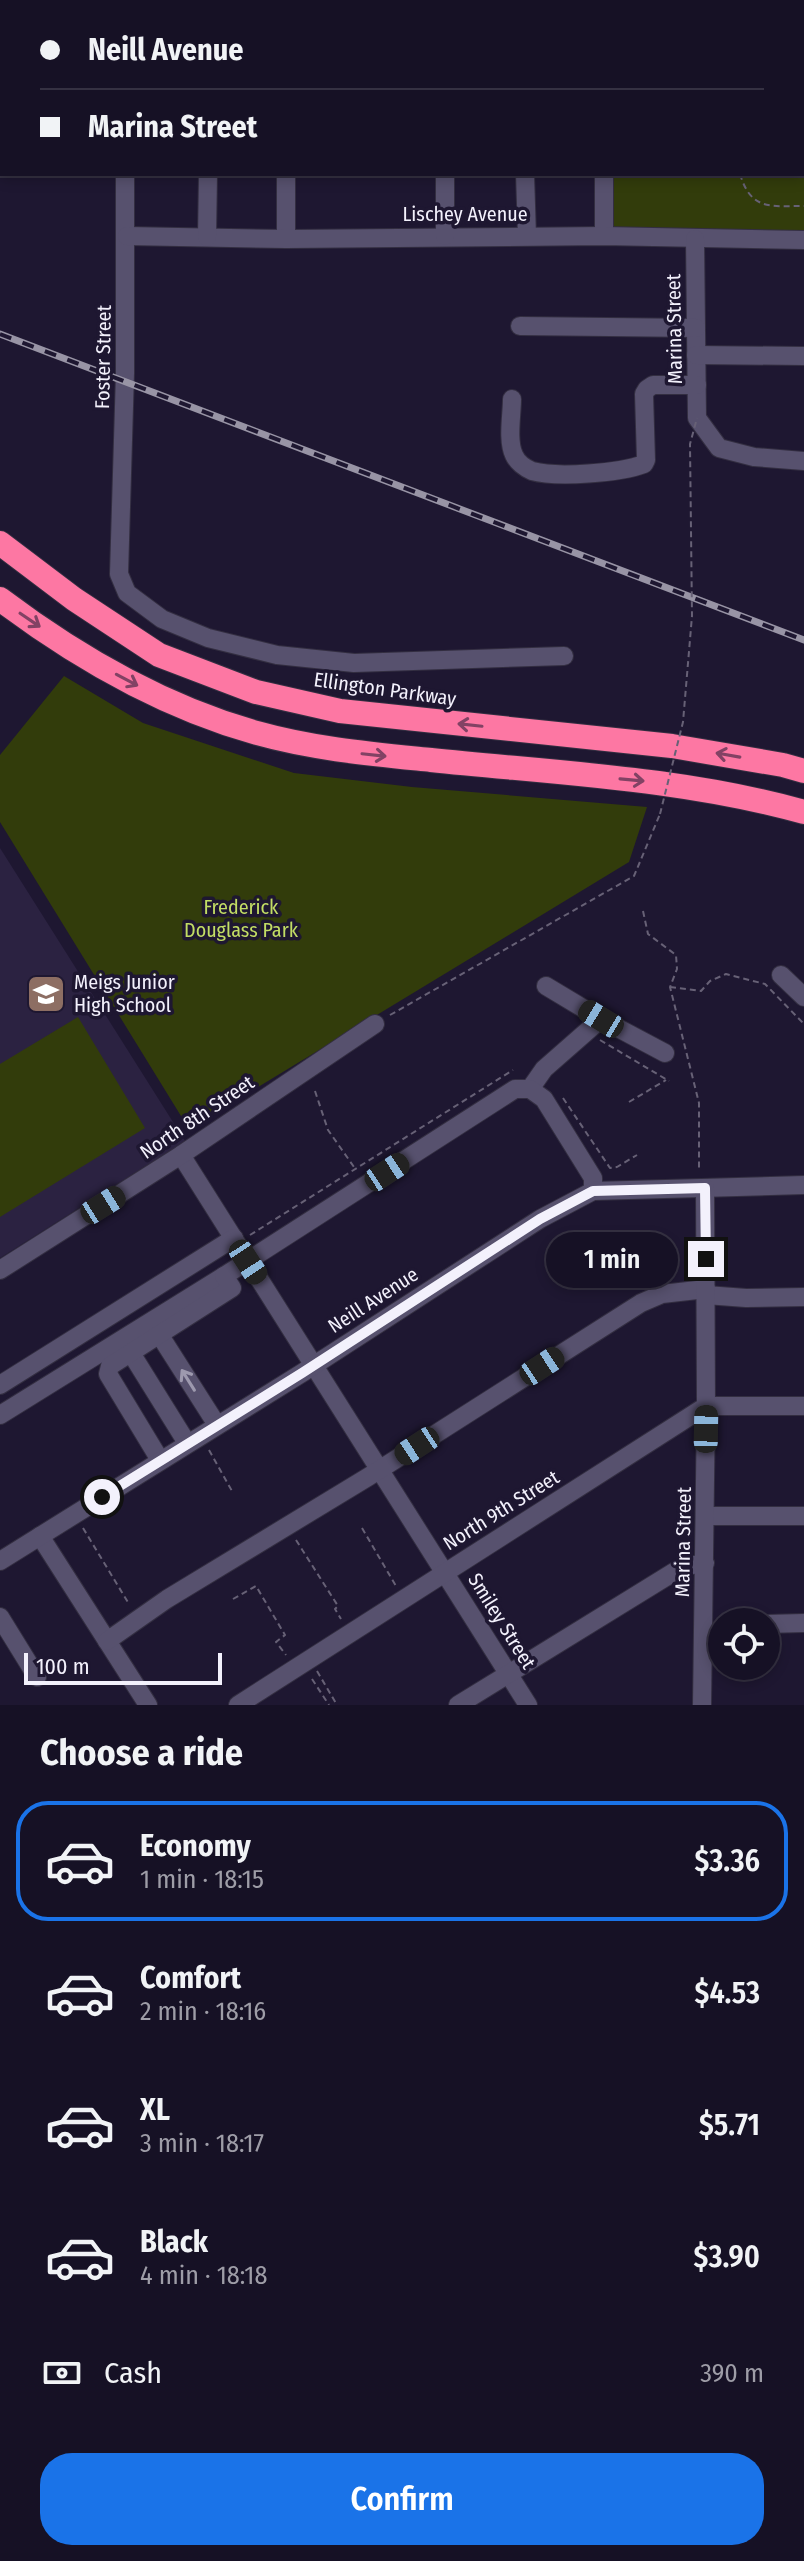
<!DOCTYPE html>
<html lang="en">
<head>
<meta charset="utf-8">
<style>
	body { margin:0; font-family:"Fira Sans Condensed",sans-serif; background:#1f1a2d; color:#f1f3f6; height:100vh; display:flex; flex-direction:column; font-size:30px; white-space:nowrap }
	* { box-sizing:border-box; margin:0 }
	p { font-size:26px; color:#9e9da7 }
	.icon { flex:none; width:44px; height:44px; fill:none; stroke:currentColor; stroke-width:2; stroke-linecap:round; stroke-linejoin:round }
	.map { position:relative; height:1705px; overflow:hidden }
	.details { display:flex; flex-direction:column; background:#161125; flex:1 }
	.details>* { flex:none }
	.guide { position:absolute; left:0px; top:0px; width:804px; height:176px; box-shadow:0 4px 12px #0003,0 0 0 2px #353142; display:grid; align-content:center; height:176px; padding:0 40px; background:#161125 }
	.buttons { position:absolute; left:708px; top:1608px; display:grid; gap:16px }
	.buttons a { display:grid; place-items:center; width:72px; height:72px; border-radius:50%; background:#161125; box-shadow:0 4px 12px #0003,0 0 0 2px #353142; font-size:40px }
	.scale { position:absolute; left:24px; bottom:20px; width:198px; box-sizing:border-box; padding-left:8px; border:4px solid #f3f1fc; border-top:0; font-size:22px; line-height:28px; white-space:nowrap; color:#f3f1fc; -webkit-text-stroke:6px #1e1731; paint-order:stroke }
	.end { position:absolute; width:36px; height:36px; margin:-18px; border:10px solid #f3f1fc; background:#111; box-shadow:0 0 0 4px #111 }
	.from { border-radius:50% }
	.bubble { position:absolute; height:56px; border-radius:28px; background:#161125; box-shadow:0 4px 12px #0003,0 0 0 2px #353142; font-size:26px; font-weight:600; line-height:56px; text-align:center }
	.car { position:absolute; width:24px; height:48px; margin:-24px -12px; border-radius:10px; box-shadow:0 0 6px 2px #0007; background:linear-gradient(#222 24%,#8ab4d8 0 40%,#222 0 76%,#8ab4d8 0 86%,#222 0) }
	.guide b { display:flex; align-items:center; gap:28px; height:76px; font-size:30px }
	.guide b+b { border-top:2px solid #353142 }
	.guide i { width:20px; height:20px; background:#f1f3f6 }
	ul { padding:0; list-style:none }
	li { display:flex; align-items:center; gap:24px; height:120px; margin:0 16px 12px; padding:0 24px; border:4px solid transparent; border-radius:32px }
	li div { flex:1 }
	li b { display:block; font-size:30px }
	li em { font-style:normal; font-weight:600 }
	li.selected { border-color:#1a73e8 }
	li>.icon { width:72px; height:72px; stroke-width:1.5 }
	h2 { padding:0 40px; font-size:36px; line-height:96px }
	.pay { display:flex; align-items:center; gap:20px; height:88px; padding:0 40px; font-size:30px }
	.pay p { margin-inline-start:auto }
	.primary-button { display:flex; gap:16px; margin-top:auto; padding:16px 40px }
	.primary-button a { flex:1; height:92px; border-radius:32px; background:#1a73e8; color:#fff; font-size:32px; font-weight:600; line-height:92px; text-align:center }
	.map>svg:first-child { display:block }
	.built { fill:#2b2241 }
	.green { fill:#323c0b }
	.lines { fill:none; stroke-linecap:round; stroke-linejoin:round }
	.minor-casing { stroke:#332e41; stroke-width:20 }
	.highway-casing { stroke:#332e41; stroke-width:26 }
	.path { stroke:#676176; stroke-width:2; stroke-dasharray:6 4; stroke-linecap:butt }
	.minor { stroke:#57516e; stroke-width:18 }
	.highway { stroke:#fd77a3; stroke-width:24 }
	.rail-casing { stroke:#9894a5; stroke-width:7 }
	.rail { stroke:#1e1731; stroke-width:4; stroke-dasharray:12; stroke-linecap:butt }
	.path-bridge { stroke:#676176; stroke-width:2; stroke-dasharray:6 4; stroke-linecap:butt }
	.oneway { stroke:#824264 }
	.oneway2 { stroke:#9d99ae }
	.route { stroke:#f3f1fc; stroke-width:10 }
	.labels { text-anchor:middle; stroke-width:7; stroke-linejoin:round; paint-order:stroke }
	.street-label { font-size:20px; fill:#f3f1fc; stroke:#1e1731 }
	.park-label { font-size:20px; fill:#c2dd64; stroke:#1e1731 }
	.poi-label { font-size:20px; fill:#f3f1fc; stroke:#1e1731; text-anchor:start }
</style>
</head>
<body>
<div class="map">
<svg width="804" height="1705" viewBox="0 0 804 1705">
	<rect width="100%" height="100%" fill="#1e1731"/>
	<path class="built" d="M 0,848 L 185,1141 L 0,1258 Z"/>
	<g class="green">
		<path d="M 604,0 L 804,0 L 804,239 L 604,236 L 604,174 L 802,174 L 802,2 L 604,2 Z"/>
		<path d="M 64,676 L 143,723 L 294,773 L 412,787 L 647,807 L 629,862 L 189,1129 L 0,822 L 0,755 Z"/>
		<path d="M 78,1017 L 145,1128 L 0,1217 L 0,1064 Z"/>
	</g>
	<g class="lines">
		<defs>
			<g id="minor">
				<path d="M 285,0 L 285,2"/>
				<path d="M 43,2 L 44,0"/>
				<path d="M 127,2 L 127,0"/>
				<path d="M 445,2 L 445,0"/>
				<path d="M 526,2 L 526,0"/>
				<path d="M 604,2 L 604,0"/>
				<path d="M 0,144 L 2,144"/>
				<path d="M 125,174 L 125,373 L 119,574 L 127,593 L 162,619 L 208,638 L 277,655 L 354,663 L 564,656"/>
				<path d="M 286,174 L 286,239"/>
				<path d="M 525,174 L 527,236"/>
				<path d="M 604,174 L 604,236"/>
				<path d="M 127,236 L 286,239 L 604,236 L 804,240"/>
				<path d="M 445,236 L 445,174"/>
				<path d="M 207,237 L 208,174"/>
				<path d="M 695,239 L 697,418 L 719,448 L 754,457 L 804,461"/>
				<path d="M 520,326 L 696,328"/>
				<path d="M 696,355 L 804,356"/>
				<path d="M 512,399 C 512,415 507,440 514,455 C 517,462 525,468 532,471 C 557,478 620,473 644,464 L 646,460 L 644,394 L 647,389 L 653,385 L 697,385"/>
				<path d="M 781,975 L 804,997"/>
				<path d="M 546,986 L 601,1019"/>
				<path d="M 530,1089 L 544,1069 L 601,1019 L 665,1053"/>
				<path d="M 181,1155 L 528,1705"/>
				<path d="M 0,1270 L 181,1155 L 375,1024"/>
				<path d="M 706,1295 L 746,1298 L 804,1297"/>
				<path d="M 159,1334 L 217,1425"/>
				<path d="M 131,1353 L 187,1443"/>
				<path d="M 0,1385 L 234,1238"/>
				<path d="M 0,1415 L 224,1276"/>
				<path d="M 160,1460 L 108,1374 L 110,1366 L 232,1288 L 224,1276 L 515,1089 L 530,1089 L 544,1099 L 593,1178 L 593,1191"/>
				<path d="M 705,1516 L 804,1516"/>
				<path d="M 40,1536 L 148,1705"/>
				<path d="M 0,1561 L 302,1373 L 540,1219 L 593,1191 L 804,1185"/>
				<path d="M 0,1617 L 37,1677"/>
				<path d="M 766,1624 L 804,1623"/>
				<path d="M 107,1641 L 167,1599 L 368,1477 L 641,1303 L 662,1294 L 706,1289"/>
				<path d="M 238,1705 L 706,1406 L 804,1406"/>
				<path d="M 458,1705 L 682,1567 L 705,1563"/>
				<path d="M 702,1705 L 706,1406 L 705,1188"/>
			</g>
			<g id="highway">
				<path d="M 0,543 L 74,599 L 159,655 L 256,692 L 340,711 L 672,746 L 783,765 L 804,771"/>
				<path d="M 0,599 C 77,657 164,707 257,733 C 314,749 372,754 431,760 C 555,773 683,778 804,812"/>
			</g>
		</defs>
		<use href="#minor" class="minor-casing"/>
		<use href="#highway" class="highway-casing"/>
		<g class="path">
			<path d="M 741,2 L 741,0"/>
			<path d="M 740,174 C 751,211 771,206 804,206"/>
			<path d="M 643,911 L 648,934 L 676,955 L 677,969 L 670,987 L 699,1103 L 699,1170"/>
			<path d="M 670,987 L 701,991 L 710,981 L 726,974 L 765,984 L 804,1024"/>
			<path d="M 390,1015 L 634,876 L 660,814"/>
			<path d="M 600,1040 L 669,1081"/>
			<path d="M 315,1091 L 328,1130 L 354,1167"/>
			<path d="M 563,1098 L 610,1168 L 617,1167 L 637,1155"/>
			<path d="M 629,1102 L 666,1080"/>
			<path d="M 250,1235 L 513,1070"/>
			<path d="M 209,1450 L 232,1491"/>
			<path d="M 83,1528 L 129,1604"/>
			<path d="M 362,1528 L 396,1586"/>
			<path d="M 296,1540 L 338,1606 L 335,1609 L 341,1619"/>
			<path d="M 233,1599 L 256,1586 L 285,1635 L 276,1642 L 286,1655"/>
			<path d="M 317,1671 L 337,1705"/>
			<path d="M 312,1679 L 329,1705"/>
		</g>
		<use href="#minor" class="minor"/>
		<use href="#highway" class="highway"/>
		<defs>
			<path id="rail" d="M 0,334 L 804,640"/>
		</defs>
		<use href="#rail" class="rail-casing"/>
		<use href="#rail" class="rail"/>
		<path class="path-bridge" d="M 660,814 L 683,722 L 692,616 L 690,444 L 697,418"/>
	</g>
	<defs><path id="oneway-shaft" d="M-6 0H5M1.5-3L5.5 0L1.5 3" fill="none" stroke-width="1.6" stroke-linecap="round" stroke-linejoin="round" transform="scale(2)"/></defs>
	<g class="oneway">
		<use href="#oneway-shaft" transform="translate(30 620) rotate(34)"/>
		<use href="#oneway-shaft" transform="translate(127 680) rotate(28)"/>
		<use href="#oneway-shaft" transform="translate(470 725) rotate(-174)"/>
		<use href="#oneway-shaft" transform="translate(374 755) rotate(6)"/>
		<use href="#oneway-shaft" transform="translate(728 755) rotate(-170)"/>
		<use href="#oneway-shaft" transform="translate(632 780) rotate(5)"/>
	</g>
	<use class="oneway2" href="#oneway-shaft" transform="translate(188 1380) rotate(-122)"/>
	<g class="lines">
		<path class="route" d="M 102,1497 L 302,1373 L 540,1219 L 593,1191 L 705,1188 L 706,1259"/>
	</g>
	<defs>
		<symbol id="school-square" viewBox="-11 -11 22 22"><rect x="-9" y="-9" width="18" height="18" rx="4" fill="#8d6e63" stroke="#1e1731"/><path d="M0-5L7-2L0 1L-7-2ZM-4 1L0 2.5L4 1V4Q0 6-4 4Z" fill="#fff"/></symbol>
	</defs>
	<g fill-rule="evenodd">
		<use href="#school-square" x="24" y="972" width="44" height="44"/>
	</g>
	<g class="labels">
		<g class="street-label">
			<text x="465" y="221">Lischey Avenue</text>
			<text transform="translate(674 329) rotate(-91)" y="7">Marina Street</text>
			<text transform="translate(103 357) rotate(-89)" y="7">Foster Street</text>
			<text transform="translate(385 689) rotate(8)" y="7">Ellington Parkway</text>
			<text transform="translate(197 1117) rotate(-34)" y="7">North 8th Street</text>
			<text transform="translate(373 1300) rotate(-33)" y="7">Neill Avenue</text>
			<text transform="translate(501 1510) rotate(-32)" y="7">North 9th Street</text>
			<text transform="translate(683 1542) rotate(-89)" y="7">Marina Street</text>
			<text transform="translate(502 1621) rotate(58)" y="7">Smiley Street</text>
		</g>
		<g class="park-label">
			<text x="241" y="914">Frederick<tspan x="241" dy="23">Douglass Park</tspan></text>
		</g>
		<g class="poi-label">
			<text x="74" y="989">Meigs Junior<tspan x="74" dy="23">High School</tspan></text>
		</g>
	</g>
</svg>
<div class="buttons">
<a><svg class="icon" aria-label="locate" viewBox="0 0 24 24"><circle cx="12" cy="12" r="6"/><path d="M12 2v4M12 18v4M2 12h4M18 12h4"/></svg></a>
</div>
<div class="scale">100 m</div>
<i class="end from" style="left:102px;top:1497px"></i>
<i class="end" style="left:706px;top:1259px"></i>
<div class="bubble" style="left:546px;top:1232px;width:132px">1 min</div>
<i class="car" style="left:601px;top:1019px;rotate:301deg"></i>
<i class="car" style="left:387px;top:1172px;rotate:57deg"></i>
<i class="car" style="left:103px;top:1205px;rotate:58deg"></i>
<i class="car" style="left:248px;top:1262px;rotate:147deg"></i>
<i class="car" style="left:542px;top:1366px;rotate:57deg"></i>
<i class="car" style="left:706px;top:1429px;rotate:1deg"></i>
<i class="car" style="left:417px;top:1446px;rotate:237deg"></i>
<div class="guide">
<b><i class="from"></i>Neill Avenue</b>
<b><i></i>Marina Street</b>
</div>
</div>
<section class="details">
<h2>Choose a ride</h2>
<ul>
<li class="selected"><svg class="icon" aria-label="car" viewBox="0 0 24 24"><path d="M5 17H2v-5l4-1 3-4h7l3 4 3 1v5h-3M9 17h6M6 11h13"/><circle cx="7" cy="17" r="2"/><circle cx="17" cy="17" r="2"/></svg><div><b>Economy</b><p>1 min · 18:15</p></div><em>$3.36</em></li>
<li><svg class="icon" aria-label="car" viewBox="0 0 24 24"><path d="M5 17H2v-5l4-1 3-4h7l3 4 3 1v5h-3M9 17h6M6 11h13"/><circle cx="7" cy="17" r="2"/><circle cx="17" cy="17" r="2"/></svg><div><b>Comfort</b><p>2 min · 18:16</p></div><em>$4.53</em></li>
<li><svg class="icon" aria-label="car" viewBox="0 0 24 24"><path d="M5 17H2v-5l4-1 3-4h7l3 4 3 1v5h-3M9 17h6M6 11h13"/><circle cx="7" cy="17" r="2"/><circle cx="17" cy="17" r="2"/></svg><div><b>XL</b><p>3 min · 18:17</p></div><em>$5.71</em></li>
<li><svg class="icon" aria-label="car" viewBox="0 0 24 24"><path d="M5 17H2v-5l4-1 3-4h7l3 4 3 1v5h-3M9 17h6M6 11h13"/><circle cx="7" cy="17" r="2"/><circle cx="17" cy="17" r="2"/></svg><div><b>Black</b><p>4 min · 18:18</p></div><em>$3.90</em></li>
</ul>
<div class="pay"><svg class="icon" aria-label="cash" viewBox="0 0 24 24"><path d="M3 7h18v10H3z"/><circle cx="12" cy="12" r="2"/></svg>Cash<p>390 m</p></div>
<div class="primary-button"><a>Confirm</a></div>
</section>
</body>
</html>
